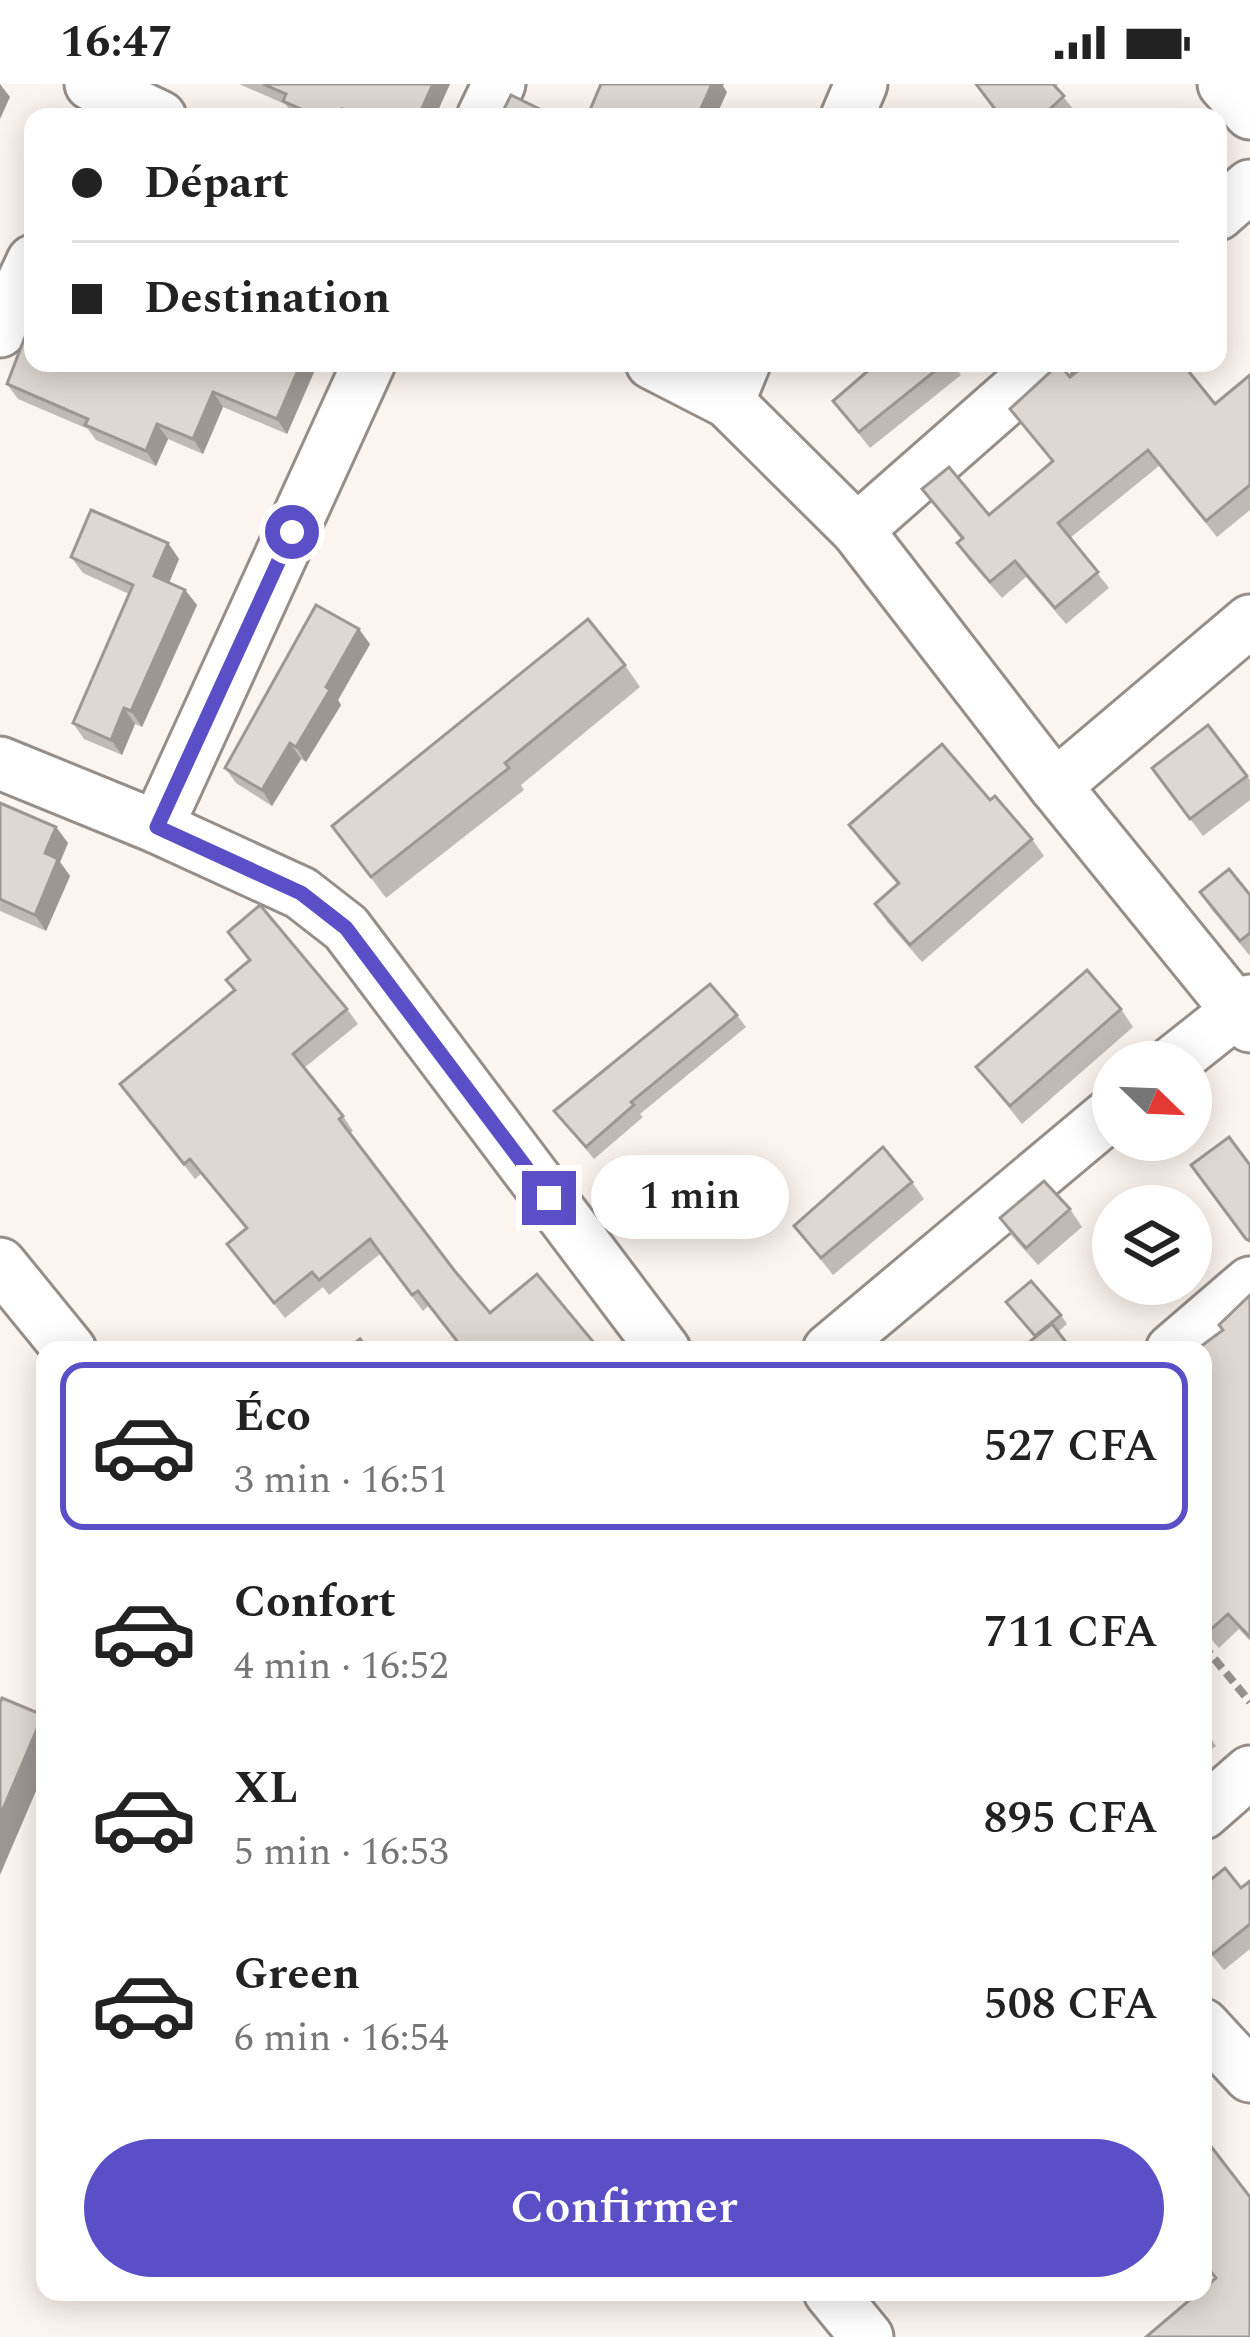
<!DOCTYPE html>
<html lang="fr">
<head>
<meta charset="utf-8">
<style>
	body { margin:0; font-family:Spectral,serif; background:#f2f2f2; color:#222; height:100vh; display:flex; flex-direction:column; font-size:45px; white-space:nowrap }
	* { box-sizing:border-box; margin:0 }
	p { font-size:39px; color:#767676 }
	.icon { flex:none; width:66px; height:66px; fill:none; stroke:currentColor; stroke-width:2; stroke-linecap:round; stroke-linejoin:round }
	.map { position:relative; flex:1; overflow:hidden }
	.details { position:absolute; left:36px; top:1257px; width:1176px; height:960px; display:flex; flex-direction:column; background:#fff; border-radius:24px; box-shadow:0 6px 30px #0003 }
	.details>* { flex:none }
	.top-card { position:absolute; left:24px; top:24px; width:1203px; height:264px; border-radius:24px; box-shadow:0 6px 30px #0003; display:grid; align-content:center; height:264px; padding:0 48px; background:#fff }
	.needle { width:78px; rotate:113deg }
	.tools { position:absolute; left:1092px; top:957px; display:grid; gap:24px }
	.tools a { display:grid; place-items:center; width:120px; height:120px; border-radius:50%; background:#fff; box-shadow:0 6px 30px #0003; font-size:60px }
	.end { position:absolute; width:54px; height:54px; margin:-27px; border:15px solid #5a4fc7; background:#fff; box-shadow:0 0 0 6px #fff }
	.from { border-radius:50% }
	.bubble { position:absolute; height:84px; border-radius:42px; background:#fff; box-shadow:0 6px 30px #0003; font-size:39px; font-weight:600; line-height:84px; text-align:center }
	.top-card b { display:flex; align-items:center; gap:42px; height:114px; font-size:45px }
	.top-card b+b { border-top:3px solid #e0e0e0 }
	.top-card i { width:30px; height:30px; background:#222 }
	ul { padding:21px 0 0; list-style:none }
	li { display:flex; align-items:center; gap:36px; height:168px; margin:0 24px 18px; padding:0 24px; border:6px solid transparent; border-radius:24px }
	li div { flex:1 }
	li b { display:block; font-size:45px }
	li em { font-style:normal; font-weight:600 }
	li.active { border-color:#5a4fc7 }
	li>.icon { width:108px; height:108px; stroke-width:1.5 }
	.button { display:flex; gap:24px; margin-top:auto; padding:24px 48px }
	.button a { flex:1; height:138px; border-radius:72px; background:#5a4fc7; color:#fff; font-size:48px; font-weight:600; line-height:138px; text-align:center }
	.status { display:flex; justify-content:space-between; align-items:center; height:84px; padding:0 60px; background:#fff; direction:ltr }
	.status svg { height:33px; fill:currentColor }
	.map>svg:first-child { display:block }
	.lines { fill:none; stroke-linecap:round; stroke-linejoin:round }
	.minor-casing { stroke:#958e89; stroke-width:57 }
	.path { stroke:#98928f; stroke-width:8; stroke-dasharray:12 6; stroke-linecap:butt }
	.minor { stroke:#fff; stroke-width:51 }
	.wall { fill:#c0bab5 }
	.shaded-wall { fill:#9c9793 }
	.building { fill:#dfd8d2; stroke:#9c9793; stroke-width:3 }
	.route { stroke:#5a4fc7; stroke-width:15 }
</style>
</head>
<body>
<div class="status"><b>16:47</b><svg viewBox="0 0 49 12"><path d="M0 12V9h3v3zM5 12V6h3v6zM10 12V3h3v9zM15 12V0h3v12zM26 1h20v11H26zM47 4h2v5h-2z"/></svg></div>
<div class="map">
<svg width="1250" height="2253" viewBox="0 0 1250 2253">
	<rect width="100%" height="100%" fill="#fcf4ef"/>
	<g class="lines">
		<defs>
			<g id="minor">
				<path d="M 91,0 L 160,33"/>
				<path d="M 1224,0 L 1250,29"/>
				<path d="M 483,33 L 499,0"/>
				<path d="M 847,33 L 861,0"/>
				<path d="M 1218,130 L 1250,102"/>
				<path d="M 0,247 L 33,177"/>
				<path d="M 652,279 L 728,318 L 857,446 L 1055,702 L 1250,942"/>
				<path d="M 728,318 L 744,279"/>
				<path d="M 857,446 L 1047,279"/>
				<path d="M 0,679 L 157,743 L 301,809 L 346,844 L 664,1266"/>
				<path d="M 1055,702 L 1250,537"/>
				<path d="M 157,743 L 369,279"/>
				<path d="M 1173,978 L 1250,917"/>
				<path d="M 0,1180 L 70,1266"/>
				<path d="M 829,1266 L 1113,1028"/>
				<path d="M 1172,1266 L 1250,1199"/>
				<path d="M 1203,1729 L 1250,1688"/>
				<path d="M 1203,1941 L 1250,1992"/>
				<path d="M 830,2208 L 867,2253"/>
			</g>
		</defs>
		<use href="#minor" class="minor-casing"/>
		<path class="path" d="M 1203,1561 L 1250,1618"/>
		<use href="#minor" class="minor"/>
	</g>
	<g class="wall">
		<path d="M 239,0 L 450,0 L 435,33 L 296,33 L 285,20 Z"/>
		<path d="M 976,0 L 1058,0 L 1055,3 L 1075,27 L 1069,33 L 1000,33 Z"/>
		<path d="M 318,279 L 287,350 L 223,323 L 203,370 L 168,355 L 156,382 L 96,356 L 88,345 L 18,315 L 7,300 Z"/>
		<path d="M 877,279 L 955,279 L 953,281 L 961,291 L 870,364 L 833,317 Z"/>
		<path d="M 1250,291 L 1250,426 L 1217,453 L 1159,382 L 1070,454 L 1109,504 L 1066,540 L 1026,493 L 1002,514 L 968,475 L 957,459 L 961,455 L 922,405 L 989,431 L 1052,378 L 1010,325 L 1070,293 L 1215,320 Z"/>
		<path d="M 168,459 L 179,475 L 169,499 L 185,506 L 197,521 L 142,643 L 135,640 L 122,671 L 84,655 L 73,639 L 129,510 L 83,489 L 71,473 Z"/>
		<path d="M 370,560 L 338,616 L 341,621 L 306,678 L 301,675 L 272,722 L 236,699 L 225,684 Z"/>
		<path d="M 625,581 L 640,603 L 521,701 L 524,706 L 386,814 L 332,742 Z"/>
		<path d="M 1208,641 L 1250,696 L 1250,716 L 1203,752 L 1152,684 Z"/>
		<path d="M 990,716 L 1032,755 L 1044,772 L 922,878 L 887,838 L 875,820 L 898,801 L 861,758 L 849,741 Z"/>
		<path d="M 0,719 L 56,743 L 68,759 L 60,778 L 70,792 L 46,847 L 0,827 Z"/>
		<path d="M 1200,808 L 1250,811 L 1250,872 L 1212,826 Z"/>
		<path d="M 228,848 L 347,925 L 358,940 L 304,984 L 343,1032 L 353,1047 L 350,1049 L 454,1186 L 490,1229 L 600,1266 L 463,1266 L 428,1222 L 423,1227 L 380,1170 L 329,1211 L 323,1203 L 285,1234 L 227,1160 L 246,1145 L 201,1090 L 195,1095 L 120,1000 L 234,907 L 226,896 L 249,877 Z"/>
		<path d="M 1121,925 L 1133,943 L 1022,1040 L 976,983 Z"/>
		<path d="M 737,931 L 746,943 L 640,1030 L 643,1033 L 594,1075 L 554,1027 Z"/>
		<path d="M 912,1098 L 924,1115 L 833,1191 L 794,1142 Z"/>
		<path d="M 1070,1125 L 1082,1143 L 1038,1181 L 1012,1152 L 1000,1134 Z"/>
		<path d="M 1250,1211 L 1250,1557 L 1239,1545 L 1219,1564 L 1203,1546 L 1203,1266 L 1223,1246 Z"/>
		<path d="M 1006,1218 L 1061,1231 L 1067,1240 L 1058,1248 L 1035,1253 Z"/>
		<path d="M 1203,1643 L 1216,1662 L 1203,1672 Z"/>
		<path d="M 1250,1797 L 1250,1865 L 1224,1886 L 1203,1860 L 1203,1802 L 1241,1804 Z"/>
	</g>
	<g class="shaded-wall">
		<path d="M 0,0 L 10,13 L 0,35 Z"/>
		<path d="M 433,0 L 450,0 L 435,33 L 418,33 Z"/>
		<path d="M 712,0 L 724,0 L 723,2 L 727,8 L 716,33 L 702,33 L 699,29 Z"/>
		<path d="M 301,279 L 318,279 L 287,350 L 277,335 Z"/>
		<path d="M 213,308 L 223,323 L 203,370 L 193,355 Z"/>
		<path d="M 157,340 L 168,355 L 156,382 L 146,367 Z"/>
		<path d="M 168,459 L 179,475 L 165,508 L 154,492 Z"/>
		<path d="M 185,506 L 197,521 L 142,643 L 131,627 Z"/>
		<path d="M 359,545 L 370,560 L 338,616 L 341,621 L 306,678 L 296,663 L 326,603 Z"/>
		<path d="M 124,624 L 135,640 L 122,671 L 111,656 Z"/>
		<path d="M 290,659 L 301,675 L 272,722 L 262,706 Z"/>
		<path d="M 56,743 L 68,759 L 60,778 L 70,792 L 46,847 L 35,831 L 45,769 Z"/>
		<path d="M 43,1631 L 45,1634 L 45,1686 L 0,1791 L 0,1732 Z"/>
	</g>
	<g class="building">
		<path d="M 263,0 L 433,0 L 418,33 L 361,33 L 342,25 L 338,33 L 319,33 L 283,17 L 286,10 Z"/>
		<path d="M 601,0 L 712,0 L 699,29 L 708,33 L 587,33 Z"/>
		<path d="M 976,0 L 1053,0 L 1064,12 L 1041,33 L 1001,33 Z"/>
		<path d="M 511,11 L 556,33 L 500,33 Z"/>
		<path d="M 33,232 L 33,279 L 301,279 L 277,335 L 213,308 L 193,355 L 157,340 L 146,367 L 85,341 L 88,335 L 7,300 Z"/>
		<path d="M 877,279 L 945,279 L 859,348 L 833,317 Z"/>
		<path d="M 1088,279 L 1182,279 L 1215,320 L 1250,291 L 1250,401 L 1206,437 L 1148,366 L 1058,439 L 1098,488 L 1055,524 L 1015,477 L 990,498 L 957,459 L 963,454 L 922,405 L 949,383 L 989,431 L 1053,377 L 1010,325 L 1059,280 L 1070,293 Z"/>
		<path d="M 91,426 L 168,459 L 154,492 L 185,506 L 131,627 L 124,624 L 111,656 L 73,639 L 133,501 L 71,473 Z"/>
		<path d="M 316,521 L 359,545 L 326,603 L 330,606 L 296,663 L 290,659 L 262,706 L 225,684 Z"/>
		<path d="M 588,535 L 625,581 L 505,679 L 509,684 L 371,793 L 332,742 Z"/>
		<path d="M 1208,641 L 1247,692 L 1190,735 L 1152,684 Z"/>
		<path d="M 942,660 L 990,716 L 995,712 L 1032,755 L 910,861 L 875,820 L 899,799 L 849,741 Z"/>
		<path d="M 0,719 L 56,743 L 45,769 L 58,775 L 35,831 L 0,815 Z"/>
		<path d="M 1229,785 L 1250,811 L 1250,849 L 1240,857 L 1200,808 Z"/>
		<path d="M 260,821 L 347,925 L 293,970 L 343,1032 L 339,1035 L 454,1186 L 490,1229 L 537,1190 L 600,1266 L 464,1266 L 418,1207 L 412,1211 L 370,1155 L 319,1196 L 312,1188 L 274,1219 L 227,1160 L 247,1144 L 190,1075 L 184,1080 L 120,1000 L 235,906 L 226,896 L 250,876 L 228,848 Z"/>
		<path d="M 1087,886 L 1121,925 L 1010,1022 L 976,983 Z"/>
		<path d="M 710,900 L 737,931 L 631,1018 L 634,1021 L 586,1063 L 554,1027 Z"/>
		<path d="M 1229,1053 L 1250,1081 L 1250,1157 L 1246,1155 L 1191,1081 Z"/>
		<path d="M 883,1063 L 912,1098 L 821,1174 L 794,1142 Z"/>
		<path d="M 1044,1097 L 1070,1125 L 1026,1164 L 1000,1134 Z"/>
		<path d="M 1031,1197 L 1061,1231 L 1035,1252 L 1006,1218 Z"/>
		<path d="M 1250,1211 L 1250,1553 L 1228,1530 L 1208,1548 L 1203,1543 L 1203,1266 L 1196,1266 L 1223,1246 L 1219,1241 Z"/>
		<path d="M 1052,1240 L 1072,1266 L 1019,1266 Z"/>
		<path d="M 360,1255 L 368,1266 L 346,1266 Z"/>
		<path d="M 2,1614 L 43,1631 L 0,1732 L 0,1619 Z"/>
		<path d="M 1225,1784 L 1241,1804 L 1250,1797 L 1250,1840 L 1213,1870 L 1203,1858 L 1203,1802 Z"/>
		<path d="M 1203,2052 L 1250,2113 L 1250,2253 L 1146,2253 L 1199,2208 L 1203,2208 L 1203,2205 L 1216,2194 L 1203,2178 Z"/>
	</g>
	<g class="lines">
		<path class="route" d="M 292,448 L 157,743 L 301,809 L 346,844 L 549,1114"/>
	</g>
</svg>
<div class="tools">
<a><svg class="needle" viewBox="-14 -14 28 28"><path d="M0-13l5 13h-10z" fill="#e53935"/><path d="M0 13l5-13h-10z" fill="#767676"/></svg></a>
<a><svg class="icon" aria-label="layers" viewBox="0 0 24 24"><path d="M12 4l9 5-9 5-9-5zM3 14l9 5 9-5"/></svg></a>
</div>
<i class="end from" style="left:292px;top:448px"></i>
<i class="end" style="left:549px;top:1114px"></i>
<div class="bubble" style="left:591px;top:1071px;width:198px">1 min</div>
<div class="top-card">
<b><i class="from"></i>Départ</b>
<b><i></i>Destination</b>
</div>
<section class="details">
<ul>
<li class="active"><svg class="icon" aria-label="car" viewBox="0 0 24 24"><path d="M5 17H2v-5l4-1 3-4h7l3 4 3 1v5h-3M9 17h6M6 11h13"/><circle cx="7" cy="17" r="2"/><circle cx="17" cy="17" r="2"/></svg><div><b>Éco</b><p>3 min · 16:51</p></div><em>527 CFA</em></li>
<li><svg class="icon" aria-label="car" viewBox="0 0 24 24"><path d="M5 17H2v-5l4-1 3-4h7l3 4 3 1v5h-3M9 17h6M6 11h13"/><circle cx="7" cy="17" r="2"/><circle cx="17" cy="17" r="2"/></svg><div><b>Confort</b><p>4 min · 16:52</p></div><em>711 CFA</em></li>
<li><svg class="icon" aria-label="car" viewBox="0 0 24 24"><path d="M5 17H2v-5l4-1 3-4h7l3 4 3 1v5h-3M9 17h6M6 11h13"/><circle cx="7" cy="17" r="2"/><circle cx="17" cy="17" r="2"/></svg><div><b>XL</b><p>5 min · 16:53</p></div><em>895 CFA</em></li>
<li><svg class="icon" aria-label="car" viewBox="0 0 24 24"><path d="M5 17H2v-5l4-1 3-4h7l3 4 3 1v5h-3M9 17h6M6 11h13"/><circle cx="7" cy="17" r="2"/><circle cx="17" cy="17" r="2"/></svg><div><b>Green</b><p>6 min · 16:54</p></div><em>508 CFA</em></li>
</ul>
<div class="button"><a>Confirmer</a></div>
</section>
</div>
</body>
</html>
